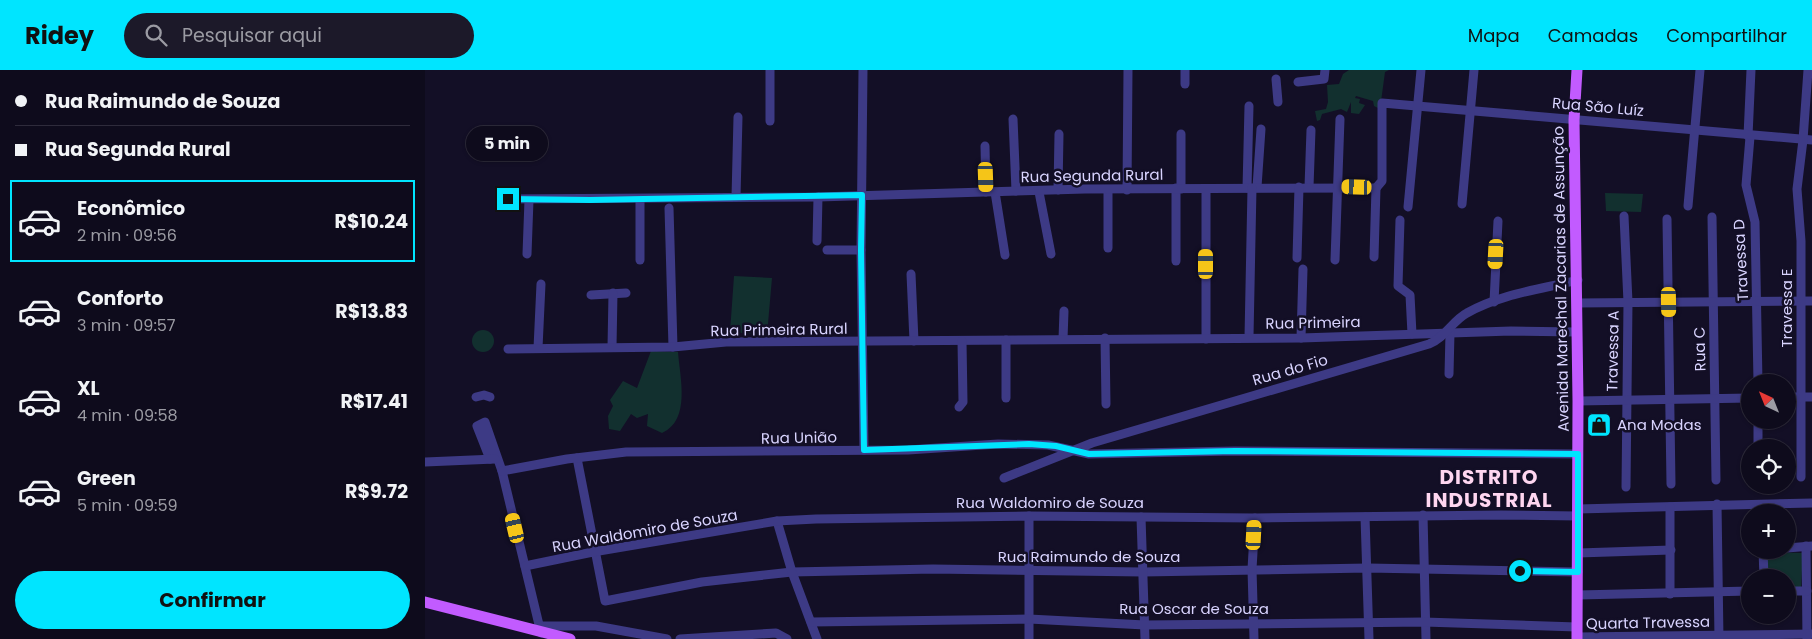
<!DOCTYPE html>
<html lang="pt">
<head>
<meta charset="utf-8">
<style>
	body { margin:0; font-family:Poppins,sans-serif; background:#1c1929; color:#f1f3f6; height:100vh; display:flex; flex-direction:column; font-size:19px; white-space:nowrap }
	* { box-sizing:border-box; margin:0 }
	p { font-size:16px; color:#9b9ba3 }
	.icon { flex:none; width:28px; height:28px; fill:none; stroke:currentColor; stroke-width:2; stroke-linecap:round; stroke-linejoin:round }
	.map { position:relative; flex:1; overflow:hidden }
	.side { display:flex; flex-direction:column; background:#0e0b1c; width:425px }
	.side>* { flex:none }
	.banner { display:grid; align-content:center; height:110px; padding:0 15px; background:#0e0b1c }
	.needle { width:32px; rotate:317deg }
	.controls { position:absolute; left:1316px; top:304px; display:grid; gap:10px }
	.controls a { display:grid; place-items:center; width:55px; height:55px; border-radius:50%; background:#0e0b1c; box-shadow:0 1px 4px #0004,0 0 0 1px #2e2b3b; font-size:25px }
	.end { position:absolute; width:22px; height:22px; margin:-11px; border:6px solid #00e5ff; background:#111; box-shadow:0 0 0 2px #111 }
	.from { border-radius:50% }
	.bubble { position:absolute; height:35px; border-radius:18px; background:#0e0b1c; box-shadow:0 1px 4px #0004,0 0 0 1px #2e2b3b; font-size:16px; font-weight:700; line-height:35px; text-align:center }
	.car { position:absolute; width:15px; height:30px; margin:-15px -8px; border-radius:6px; box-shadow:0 0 4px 1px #0007; background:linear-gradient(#f5c518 24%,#345 0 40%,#f5c518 0 76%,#345 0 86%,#f5c518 0) }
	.banner b { display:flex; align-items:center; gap:18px; height:48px; font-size:19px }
	.banner b+b { border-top:1px solid #2e2b3b }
	.banner i { width:12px; height:12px; background:#f1f3f6 }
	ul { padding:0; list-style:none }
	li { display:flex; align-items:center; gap:15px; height:82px; margin:0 10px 8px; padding:0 5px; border:2px solid transparent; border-radius:0px }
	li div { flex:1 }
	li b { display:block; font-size:19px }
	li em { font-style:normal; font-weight:700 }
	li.on { border-color:#00e5ff }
	li>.icon { width:45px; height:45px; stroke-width:1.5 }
	.primary-button { display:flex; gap:10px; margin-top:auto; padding:10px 15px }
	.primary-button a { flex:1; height:58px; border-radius:30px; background:#00e5ff; color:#111; font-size:20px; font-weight:700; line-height:58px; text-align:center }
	header { display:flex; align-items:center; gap:30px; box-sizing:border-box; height:70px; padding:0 25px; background:#00e5ff; color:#111 }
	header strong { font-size:24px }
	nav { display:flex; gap:28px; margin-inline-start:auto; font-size:18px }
	.search { width:350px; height:45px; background:#1c1929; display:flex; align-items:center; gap:12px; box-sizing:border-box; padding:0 18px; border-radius:28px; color:#9b9ba3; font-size:19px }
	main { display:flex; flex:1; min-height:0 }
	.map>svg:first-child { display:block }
	.green { fill:#12302f }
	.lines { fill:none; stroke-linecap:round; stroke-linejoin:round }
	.minor { stroke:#3d3a85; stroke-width:9 }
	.major { stroke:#c25bff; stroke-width:11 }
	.route { stroke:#00e5ff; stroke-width:6 }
	.labels { text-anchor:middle; stroke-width:5; stroke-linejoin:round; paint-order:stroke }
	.street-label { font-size:15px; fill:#d9d4ff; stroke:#130f26 }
	.poi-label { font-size:15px; fill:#d9d4ff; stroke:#130f26; text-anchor:start }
	.district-label { font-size:20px; font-weight:bold; letter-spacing:1px; fill:#ffd6f0; stroke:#130f26 }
</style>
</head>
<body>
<header>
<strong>Ridey</strong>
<div class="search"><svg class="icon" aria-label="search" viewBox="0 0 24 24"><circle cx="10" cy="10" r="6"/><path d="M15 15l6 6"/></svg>Pesquisar aqui</div>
<nav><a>Mapa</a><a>Camadas</a><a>Compartilhar</a></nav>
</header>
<main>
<section class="side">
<div class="banner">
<b><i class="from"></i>Rua Raimundo de Souza</b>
<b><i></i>Rua Segunda Rural</b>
</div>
<ul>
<li class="on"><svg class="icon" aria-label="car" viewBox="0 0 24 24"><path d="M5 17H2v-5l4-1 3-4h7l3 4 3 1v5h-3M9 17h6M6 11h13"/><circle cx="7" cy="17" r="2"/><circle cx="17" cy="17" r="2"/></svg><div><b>Econômico</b><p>2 min · 09:56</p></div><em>R$10.24</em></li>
<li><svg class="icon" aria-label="car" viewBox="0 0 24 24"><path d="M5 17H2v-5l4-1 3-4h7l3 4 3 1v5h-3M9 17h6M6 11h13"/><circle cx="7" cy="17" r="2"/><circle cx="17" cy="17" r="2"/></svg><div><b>Conforto</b><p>3 min · 09:57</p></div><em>R$13.83</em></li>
<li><svg class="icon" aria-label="car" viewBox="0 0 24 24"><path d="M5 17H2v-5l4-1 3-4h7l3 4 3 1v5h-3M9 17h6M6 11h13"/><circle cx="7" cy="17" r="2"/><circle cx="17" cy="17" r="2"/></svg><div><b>XL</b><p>4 min · 09:58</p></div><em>R$17.41</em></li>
<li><svg class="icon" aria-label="car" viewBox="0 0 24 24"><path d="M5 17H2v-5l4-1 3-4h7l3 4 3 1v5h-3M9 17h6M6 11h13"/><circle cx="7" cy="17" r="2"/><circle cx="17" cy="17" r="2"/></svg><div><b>Green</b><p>5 min · 09:59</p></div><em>R$9.72</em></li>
</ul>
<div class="primary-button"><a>Confirmar</a></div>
</section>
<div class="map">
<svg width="1387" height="569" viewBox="0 0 1387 569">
	<rect width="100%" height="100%" fill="#130f26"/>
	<g class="green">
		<path d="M 924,0 L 964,0 L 960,2 L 955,39 L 949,36 L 948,31 L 931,26 L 930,28 L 935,29 L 934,33 L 940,35 L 934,44 L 926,43 L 926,32 L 922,42 L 916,39 L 897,44 L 895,50 L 892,51 L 890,41 L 901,39 L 903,32 L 902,15 L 914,14 L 918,4 Z"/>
		<path d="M 1180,123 L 1218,124 L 1216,142 L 1181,141 Z"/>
		<path d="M 309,206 L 347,208 L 342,265 L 305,262 Z"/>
		<circle cx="58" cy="271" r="11"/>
		<path d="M 226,281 L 253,282 C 255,308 266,350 237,363 L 222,356 L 223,344 L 212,348 L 206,344 L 195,361 L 184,359 L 183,346 L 188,336 L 185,330 L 198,311 L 212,318 Z"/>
		<path d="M 1342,482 L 1378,483 L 1376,518 L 1363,518 L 1362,508 L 1341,508 Z"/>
	</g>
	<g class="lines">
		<g class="minor">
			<path d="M 345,0 L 345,51"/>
			<path d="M 438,0 L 436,180 L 439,380"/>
			<path d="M 760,0 L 760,14"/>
			<path d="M 851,9 L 853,32"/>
			<path d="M 873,12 L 899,9 L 900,0"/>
			<path d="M 588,49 L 591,121"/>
			<path d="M 1323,66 L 1326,0"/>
			<path d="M 1325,67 L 1321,115 L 1330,152 L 1333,312"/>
			<path d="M 560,76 L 561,122"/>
			<path d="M 832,117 L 836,59"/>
			<path d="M 884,117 L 886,60"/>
			<path d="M 751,118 L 751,191"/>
			<path d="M 822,118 L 824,36"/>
			<path d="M 951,118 L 957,111 L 957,33 L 1387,70"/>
			<path d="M 756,119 L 756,64"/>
			<path d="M 781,119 L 781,269"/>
			<path d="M 633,120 L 634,64"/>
			<path d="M 683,120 L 683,178"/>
			<path d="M 702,120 L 703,0"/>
			<path d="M 570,122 L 580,185"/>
			<path d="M 614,122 L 626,184"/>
			<path d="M 311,127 L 313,47"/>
			<path d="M 83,129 L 393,127 L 660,119 L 951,118"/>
			<path d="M 1037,134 L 1049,0"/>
			<path d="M 1263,136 L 1275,0"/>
			<path d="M 983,137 L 996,0"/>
			<path d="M 244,138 L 248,277"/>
			<path d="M 1199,146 L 1203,232 L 1201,417"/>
			<path d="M 1287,147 L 1291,410"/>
			<path d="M 1242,149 L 1246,414"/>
			<path d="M 975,150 L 973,216 L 985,225 L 987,264"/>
			<path d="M 392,171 L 393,127"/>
			<path d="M 402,180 L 436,180"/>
			<path d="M 102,184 L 104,130"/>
			<path d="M 949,187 L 951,118"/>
			<path d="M 872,188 L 874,117"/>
			<path d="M 215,190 L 215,129"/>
			<path d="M 910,190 L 915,49"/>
			<path d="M 486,204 L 489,271"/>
			<path d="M 166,225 L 201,223"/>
			<path d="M 1069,232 L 1073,151"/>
			<path d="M 1152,233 L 1387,231"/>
			<path d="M 824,267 L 827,118"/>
			<path d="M 680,268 L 681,334"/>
			<path d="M 876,268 L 878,199"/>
			<path d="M 638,269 L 639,241"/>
			<path d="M 187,277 L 188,223"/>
			<path d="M 113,278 L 116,214"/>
			<path d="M 83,279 L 248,277 L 301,272 L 876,268 L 1086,261 L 1152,262"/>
			<path d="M 1024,304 L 1025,263"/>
			<path d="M 51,327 L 59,325 L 65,327"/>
			<path d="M 1362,327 L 1387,327"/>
			<path d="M 581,328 L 581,270"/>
			<path d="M 1153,331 L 1325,328"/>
			<path d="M 534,337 L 538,332 L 537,271"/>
			<path d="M 1333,378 L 1333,350"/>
			<path d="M 152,388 L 180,531 L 277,512 L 367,502 L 508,499 L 718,502 L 943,498 L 1153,502"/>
			<path d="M 65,389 L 52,356 L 60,352 L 77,401 L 116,563"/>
			<path d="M 0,392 L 70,389"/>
			<path d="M 77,401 L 142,389 L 201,382 L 483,380 L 573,374 L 623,375 L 664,384 L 810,381 L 1153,384"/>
			<path d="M 1376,407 L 1376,171 L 1372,119 L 1378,70 L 1383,0"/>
			<path d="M 579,408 L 667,373 L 1004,274 C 1020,268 1027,251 1042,243 C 1075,224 1117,219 1153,210"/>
			<path d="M 1292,434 L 1294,569"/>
			<path d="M 1153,439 L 1387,433"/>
			<path d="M 998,445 L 1001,569"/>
			<path d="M 604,446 L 604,569"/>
			<path d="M 716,447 L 720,569"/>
			<path d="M 940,447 L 944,569"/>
			<path d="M 352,451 L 367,502 L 392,569"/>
			<path d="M 1381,476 L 1382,569"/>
			<path d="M 1362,478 L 1387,476"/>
			<path d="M 1338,480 L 1339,508"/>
			<path d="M 1153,483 L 1246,480"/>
			<path d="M 100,496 L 168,482 L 352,451 L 391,449 L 604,446 L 830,448 L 1076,445 L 1153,446"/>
			<path d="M 1362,521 L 1382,521"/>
			<path d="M 1245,524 L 1245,437"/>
			<path d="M 1153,525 L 1325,521"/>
			<path d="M 386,552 L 604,549 L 720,555 L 999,552 L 1152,557"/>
			<path d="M 115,556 L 171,556 L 242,569"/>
			<path d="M 1152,567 L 1387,564"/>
			<path d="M 255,569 L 351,563 L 362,569"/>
			<path d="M 829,569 L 827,499 L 830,448"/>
		</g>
		<g class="major">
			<path d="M 1152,0 L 1149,50 L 1153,331 L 1152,569"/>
			<path d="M 0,532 L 145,569"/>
		</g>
	</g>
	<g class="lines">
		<path class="route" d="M 83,129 L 165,130 L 437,125 L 436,180 L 439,380 L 604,374 L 631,376 L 664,384 L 810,381 L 1153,384 L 1153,502 L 1095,501"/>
	</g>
	<defs>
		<symbol id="shop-square" viewBox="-11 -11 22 22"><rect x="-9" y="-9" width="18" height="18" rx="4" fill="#00e5ff" stroke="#130f26"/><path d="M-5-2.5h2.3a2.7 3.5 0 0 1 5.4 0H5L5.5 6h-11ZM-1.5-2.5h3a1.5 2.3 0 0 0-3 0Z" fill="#111"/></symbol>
	</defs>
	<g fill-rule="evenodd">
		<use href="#shop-square" x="1160" y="341" width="28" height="28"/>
	</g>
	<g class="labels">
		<g class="street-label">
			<text transform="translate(1173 37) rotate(5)" y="5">Rua São Luíz</text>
			<text transform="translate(667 106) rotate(-1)" y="5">Rua Segunda Rural</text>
			<text transform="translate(1316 190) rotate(-93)" y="5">Travessa D</text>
			<text transform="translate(1136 209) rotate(-91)" y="5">Avenida Marechal Zacarias de Assunção</text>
			<text transform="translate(1362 238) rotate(-90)" y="5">Travessa E</text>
			<text transform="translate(888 253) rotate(-1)" y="5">Rua Primeira</text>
			<text transform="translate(354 260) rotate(-1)" y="5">Rua Primeira Rural</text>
			<text transform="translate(1275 279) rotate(-91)" y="5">Rua C</text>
			<text transform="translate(1188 281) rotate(-89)" y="5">Travessa A</text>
			<text transform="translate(865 300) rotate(-16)" y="5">Rua do Fio</text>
			<text transform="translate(374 368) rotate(-1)" y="5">Rua União</text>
			<text x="625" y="438">Rua Waldomiro de Souza</text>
			<text transform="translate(220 461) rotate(-10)" y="5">Rua Waldomiro de Souza</text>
			<text x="664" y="492">Rua Raimundo de Souza</text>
			<text x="769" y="544">Rua Oscar de Souza</text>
			<text transform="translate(1223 553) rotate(-1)" y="5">Quarta Travessa</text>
		</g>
		<g class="poi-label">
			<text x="1192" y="360">Ana Modas</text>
		</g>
		<g class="district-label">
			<text x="1064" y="414">DISTRITO<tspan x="1064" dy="23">INDUSTRIAL</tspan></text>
		</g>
	</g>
</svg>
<div class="controls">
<a><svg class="needle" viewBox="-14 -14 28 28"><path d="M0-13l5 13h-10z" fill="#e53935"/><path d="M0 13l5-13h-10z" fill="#9b9ba3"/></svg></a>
<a><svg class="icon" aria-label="locate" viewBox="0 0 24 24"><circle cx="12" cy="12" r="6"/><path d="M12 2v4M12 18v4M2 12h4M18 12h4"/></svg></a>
<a>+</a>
<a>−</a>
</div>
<i class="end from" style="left:1095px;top:501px"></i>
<i class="end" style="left:83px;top:129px"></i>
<div class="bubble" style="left:41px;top:56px;width:82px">5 min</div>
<i class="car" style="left:561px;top:107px;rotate:178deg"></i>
<i class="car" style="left:932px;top:117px;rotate:272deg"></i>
<i class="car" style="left:1071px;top:184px;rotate:183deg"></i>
<i class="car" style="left:781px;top:194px;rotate:0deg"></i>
<i class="car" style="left:1244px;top:232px;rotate:179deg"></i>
<i class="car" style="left:90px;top:458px;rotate:347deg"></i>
<i class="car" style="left:829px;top:465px;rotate:3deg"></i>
</div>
</main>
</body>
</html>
